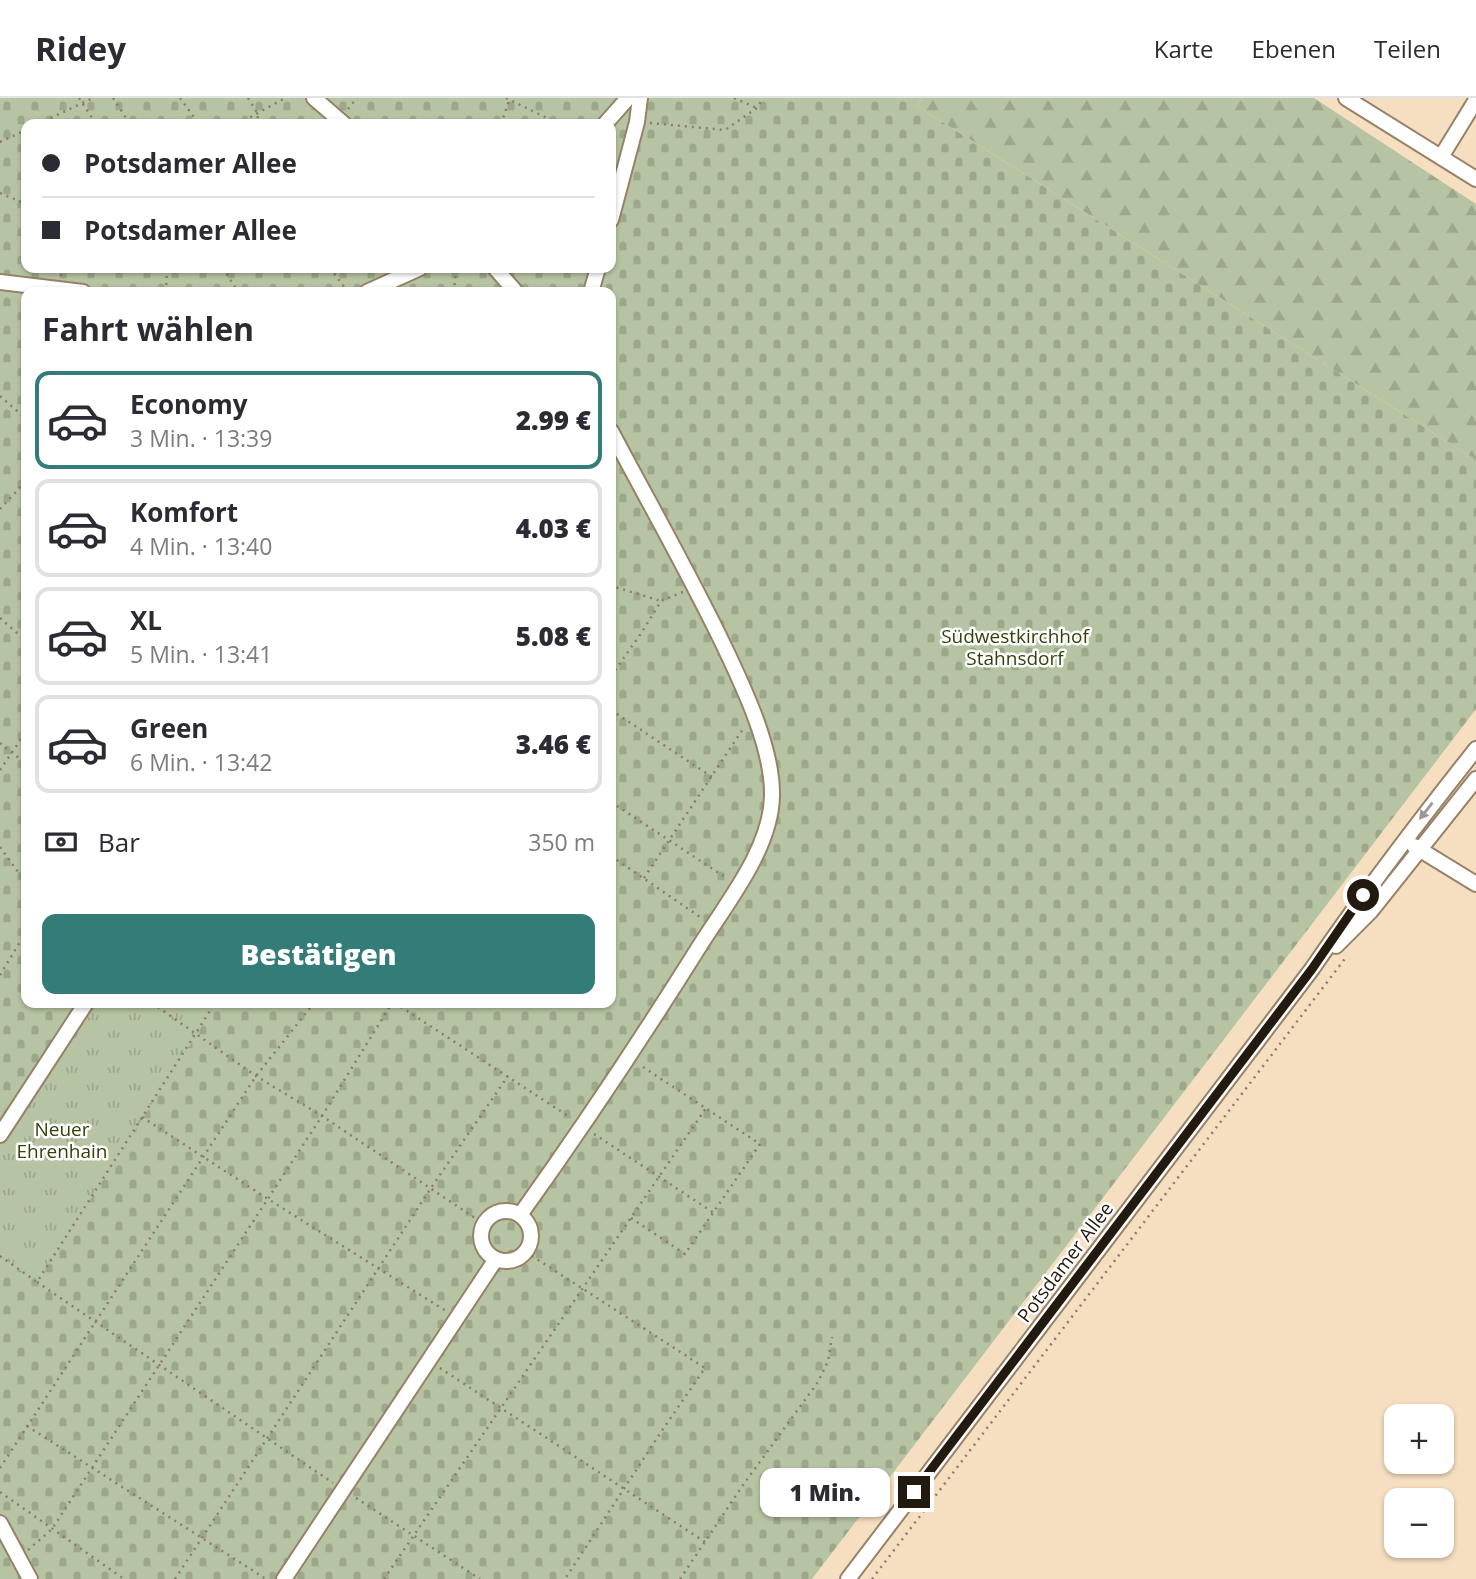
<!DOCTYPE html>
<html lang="de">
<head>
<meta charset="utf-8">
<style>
	body { margin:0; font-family:"Open Sans",sans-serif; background:#f2f2f3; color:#2b2b33; height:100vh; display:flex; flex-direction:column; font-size:26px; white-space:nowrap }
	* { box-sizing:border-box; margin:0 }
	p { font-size:23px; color:#7c7c81 }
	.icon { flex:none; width:38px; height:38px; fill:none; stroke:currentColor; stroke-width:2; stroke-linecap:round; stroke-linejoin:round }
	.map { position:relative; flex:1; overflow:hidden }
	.panel { position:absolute; left:21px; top:189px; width:595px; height:721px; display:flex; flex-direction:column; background:#fff; border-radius:14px; box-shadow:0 2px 5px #0004 }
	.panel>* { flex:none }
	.banner { position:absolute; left:21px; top:21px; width:595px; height:154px; border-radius:14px; box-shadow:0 2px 5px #0004; display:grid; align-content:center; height:154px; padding:0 21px; background:#fff }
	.controls { position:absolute; left:1384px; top:1306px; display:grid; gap:14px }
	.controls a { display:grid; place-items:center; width:70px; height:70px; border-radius:14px; background:#fff; box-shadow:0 2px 5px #0004; font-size:35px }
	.end { position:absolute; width:32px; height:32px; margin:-16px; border:9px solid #221a0f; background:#fff; box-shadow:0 0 0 4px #fff }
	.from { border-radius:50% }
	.bubble { position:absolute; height:49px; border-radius:14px; background:#fff; box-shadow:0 2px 5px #0004; font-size:23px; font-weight:800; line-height:49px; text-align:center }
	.banner b { display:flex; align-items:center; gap:24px; height:66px; font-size:26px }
	.banner b+b { border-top:2px solid #e1e1e2 }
	.banner i { width:18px; height:18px; background:#2b2b33 }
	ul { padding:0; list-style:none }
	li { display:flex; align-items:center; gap:21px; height:98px; margin:0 14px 10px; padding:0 7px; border:4px solid #e1e1e2; border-radius:14px }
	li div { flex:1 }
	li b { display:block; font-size:26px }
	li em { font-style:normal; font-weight:800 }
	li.on { border-color:#347c77 }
	li>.icon { width:63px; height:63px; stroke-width:1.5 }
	h2 { padding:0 21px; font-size:32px; line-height:84px }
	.pay { display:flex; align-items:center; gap:18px; height:77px; padding:0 21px; font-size:26px }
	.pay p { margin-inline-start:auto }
	.primary-button { display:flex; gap:14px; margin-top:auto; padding:14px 21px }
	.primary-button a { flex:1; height:80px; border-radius:14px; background:#347c77; color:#fff; font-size:28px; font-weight:800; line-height:80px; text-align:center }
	header { display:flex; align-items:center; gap:42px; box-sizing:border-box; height:98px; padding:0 35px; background:#fff; border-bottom:2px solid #e1e1e2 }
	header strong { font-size:33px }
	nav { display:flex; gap:38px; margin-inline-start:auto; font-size:24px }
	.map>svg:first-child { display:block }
	.forest { fill:url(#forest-firs) }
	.cemetery { fill:url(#cemetery-stones); fill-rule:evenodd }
	.park { fill:url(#park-tufts) }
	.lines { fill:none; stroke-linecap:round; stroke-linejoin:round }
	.minor-casing { stroke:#978267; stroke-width:18 }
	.path { stroke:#8c7c68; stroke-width:2.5; stroke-dasharray:2 5; stroke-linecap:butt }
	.minor { stroke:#fff; stroke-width:14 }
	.oneway { fill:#9c9893 }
	.route { stroke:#221a0f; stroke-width:9 }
	.labels { text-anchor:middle; stroke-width:5; stroke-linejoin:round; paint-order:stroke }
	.park-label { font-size:19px; fill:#314309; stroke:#fff }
	.street-label { font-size:19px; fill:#221a0f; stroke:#fff }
</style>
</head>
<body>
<header>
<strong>Ridey</strong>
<nav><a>Karte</a><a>Ebenen</a><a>Teilen</a></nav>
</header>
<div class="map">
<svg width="1476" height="1481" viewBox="0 0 1476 1481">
	<defs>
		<pattern id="forest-firs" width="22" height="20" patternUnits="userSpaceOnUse" patternTransform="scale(1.75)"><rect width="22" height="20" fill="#b7c4a3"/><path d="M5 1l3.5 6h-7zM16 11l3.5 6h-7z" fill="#9da88b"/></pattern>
		<pattern id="cemetery-stones" width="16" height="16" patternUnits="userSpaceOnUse" patternTransform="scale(1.75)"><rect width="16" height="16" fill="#b7c4a3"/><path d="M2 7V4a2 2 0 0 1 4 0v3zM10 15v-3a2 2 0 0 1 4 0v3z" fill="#9da88b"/></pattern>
		<pattern id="park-tufts" width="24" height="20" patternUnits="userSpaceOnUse" patternTransform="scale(1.75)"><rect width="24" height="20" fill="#b7c4a3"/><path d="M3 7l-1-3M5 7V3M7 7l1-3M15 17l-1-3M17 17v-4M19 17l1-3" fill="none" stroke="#9da88b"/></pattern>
	</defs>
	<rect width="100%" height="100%" fill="#f6dec1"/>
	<path class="forest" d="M 922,0 L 1314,0 L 1476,106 L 1476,362 L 917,8 Z"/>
	<path class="cemetery" d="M 0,0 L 922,0 L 917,8 L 1476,362 L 1476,611 L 812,1481 L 0,1481 ZM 26,26 L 611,26 L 611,170 L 26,170 ZM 26,194 L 611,194 L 611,905 L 26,905 Z"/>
	<path class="park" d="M 86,905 L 217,905 L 37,1184 L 0,1158 L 0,1037 Z"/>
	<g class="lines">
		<defs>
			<g id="minor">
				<path d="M 314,0 L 344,26"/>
				<path d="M 1346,0 L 1476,81"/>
				<path d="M 605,26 L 628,0"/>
				<path d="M 1441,59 L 1476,2"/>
				<path d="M 611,122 L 637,24 L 640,0"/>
				<path d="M 495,170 L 516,194"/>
				<path d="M 0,184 L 83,194"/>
				<path d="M 367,194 L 420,170"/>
				<path d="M 591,194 L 598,170"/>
				<path d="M 1414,748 L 1476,786"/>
				<path d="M 1336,848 L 1371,813 L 1476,681"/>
				<path d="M 0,1037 L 86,905"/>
				<circle cx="506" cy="1138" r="25"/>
				<path d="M 520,1117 C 583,1029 642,940 699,849 C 726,806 771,751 772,698 C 773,651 744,590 724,548 C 689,475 649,405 611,333"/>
				<path d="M 0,1425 L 30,1481"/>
				<path d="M 284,1481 L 496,1161"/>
				<path d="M 848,1481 L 1312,871 C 1364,795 1419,723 1476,651"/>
			</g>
		</defs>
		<use href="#minor" class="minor-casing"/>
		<g class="path">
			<path d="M 79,0 L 96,26"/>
			<path d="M 113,0 L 130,26"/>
			<path d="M 180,0 L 199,26"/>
			<path d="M 248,0 L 258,16 L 257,26"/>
			<path d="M 506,0 L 559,26"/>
			<path d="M 734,0 L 757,10"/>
			<path d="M 348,11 L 357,0"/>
			<path d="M 650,25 L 725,32 L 757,10 L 763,0"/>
			<path d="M 38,26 L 93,0"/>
			<path d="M 238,26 L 285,0"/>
			<path d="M 501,26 L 510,0"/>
			<path d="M 0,44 L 26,32"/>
			<path d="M 0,95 L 26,106"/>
			<path d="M 223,170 L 238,194"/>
			<path d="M 330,170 L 348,194"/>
			<path d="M 61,178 L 61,170"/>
			<path d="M 166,194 L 167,170"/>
			<path d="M 454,194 L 456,170"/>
			<path d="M 0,298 L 26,321"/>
			<path d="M 0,411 L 26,383"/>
			<path d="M 611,485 L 618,490 L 661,503"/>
			<path d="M 0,520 L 26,543"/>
			<path d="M 611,578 L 642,534 L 661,503 L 683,494"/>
			<path d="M 611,612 L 712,679"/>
			<path d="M 0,645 L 26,666"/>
			<path d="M 0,672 L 26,634"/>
			<path d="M 611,704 L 728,781"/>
			<path d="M 0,749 L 26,785"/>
			<path d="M 611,758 L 700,819"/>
			<path d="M 644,780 L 743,631"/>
			<path d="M 0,877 L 26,834"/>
			<path d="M 152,905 L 256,978 L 322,1018 L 484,1126"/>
			<path d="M 395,905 L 571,1020"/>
			<path d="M 142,1019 L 268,1101 L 446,1213"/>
			<path d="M 594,1036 L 714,1115"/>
			<path d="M 631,1120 L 685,1156 L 760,1046 L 640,967"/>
			<path d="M 526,1154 L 705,1270 L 661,1334 L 565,1481"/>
			<path d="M 0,1158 L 37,1184 L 215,905"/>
			<path d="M 37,1184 L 333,1385"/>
			<path d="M 440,1270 L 705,1444"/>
			<path d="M 27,1328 L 266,1481"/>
			<path d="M 0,1370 L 256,978 L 314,905"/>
			<path d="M 0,1394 L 124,1481"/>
			<path d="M 356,1400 L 480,1481"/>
			<path d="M 28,1452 L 52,1431 L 322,1018 L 392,905"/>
			<path d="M 175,1481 L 431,1090 L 508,978"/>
			<path d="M 384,1481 L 706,1010"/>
			<path d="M 680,1481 L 743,1387 L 818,1284 L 828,1263 L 832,1239"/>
			<path d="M 872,1481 L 1347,858"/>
		</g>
		<use href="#minor" class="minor"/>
	</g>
	<defs><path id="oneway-solid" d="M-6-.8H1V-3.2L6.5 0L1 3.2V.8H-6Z" transform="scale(1.75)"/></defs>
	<use class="oneway" href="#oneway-solid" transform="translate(1426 713) rotate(128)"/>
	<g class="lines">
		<path class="route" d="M 914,1394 L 1312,871 L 1363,797"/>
	</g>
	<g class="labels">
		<g class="park-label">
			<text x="1015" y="545">Südwestkirchhof<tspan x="1015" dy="22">Stahnsdorf</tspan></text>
			<text x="62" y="1038">Neuer<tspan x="62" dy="22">Ehrenhain</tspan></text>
		</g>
		<g class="street-label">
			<text transform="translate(1065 1164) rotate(-53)" y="7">Potsdamer Allee</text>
		</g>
	</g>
</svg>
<div class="controls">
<a>+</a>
<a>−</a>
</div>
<i class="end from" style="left:1363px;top:797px"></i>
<i class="end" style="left:914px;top:1394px"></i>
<div class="bubble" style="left:760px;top:1370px;width:130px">1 Min.</div>
<div class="banner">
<b><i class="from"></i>Potsdamer Allee</b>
<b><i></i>Potsdamer Allee</b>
</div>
<section class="panel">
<h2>Fahrt wählen</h2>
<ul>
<li class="on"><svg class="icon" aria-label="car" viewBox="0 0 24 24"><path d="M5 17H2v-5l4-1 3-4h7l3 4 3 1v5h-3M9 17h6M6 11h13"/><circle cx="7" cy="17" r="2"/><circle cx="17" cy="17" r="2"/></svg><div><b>Economy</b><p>3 Min. · 13:39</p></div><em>2.99 €</em></li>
<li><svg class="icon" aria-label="car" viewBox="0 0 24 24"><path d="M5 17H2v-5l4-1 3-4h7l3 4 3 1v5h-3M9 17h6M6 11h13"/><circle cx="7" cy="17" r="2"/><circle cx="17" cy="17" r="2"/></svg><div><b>Komfort</b><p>4 Min. · 13:40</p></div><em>4.03 €</em></li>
<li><svg class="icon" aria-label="car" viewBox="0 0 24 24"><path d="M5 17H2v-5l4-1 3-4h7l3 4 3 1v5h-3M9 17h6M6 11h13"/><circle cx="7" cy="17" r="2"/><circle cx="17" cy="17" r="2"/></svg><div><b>XL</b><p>5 Min. · 13:41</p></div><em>5.08 €</em></li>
<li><svg class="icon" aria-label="car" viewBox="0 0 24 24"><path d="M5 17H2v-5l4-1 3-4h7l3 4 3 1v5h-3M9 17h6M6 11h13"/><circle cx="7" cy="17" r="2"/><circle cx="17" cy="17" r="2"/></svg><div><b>Green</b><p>6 Min. · 13:42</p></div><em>3.46 €</em></li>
</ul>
<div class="pay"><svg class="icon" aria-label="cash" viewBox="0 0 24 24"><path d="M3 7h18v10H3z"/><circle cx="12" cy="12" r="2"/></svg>Bar<p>350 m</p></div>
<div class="primary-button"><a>Bestätigen</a></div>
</section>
</div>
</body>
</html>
